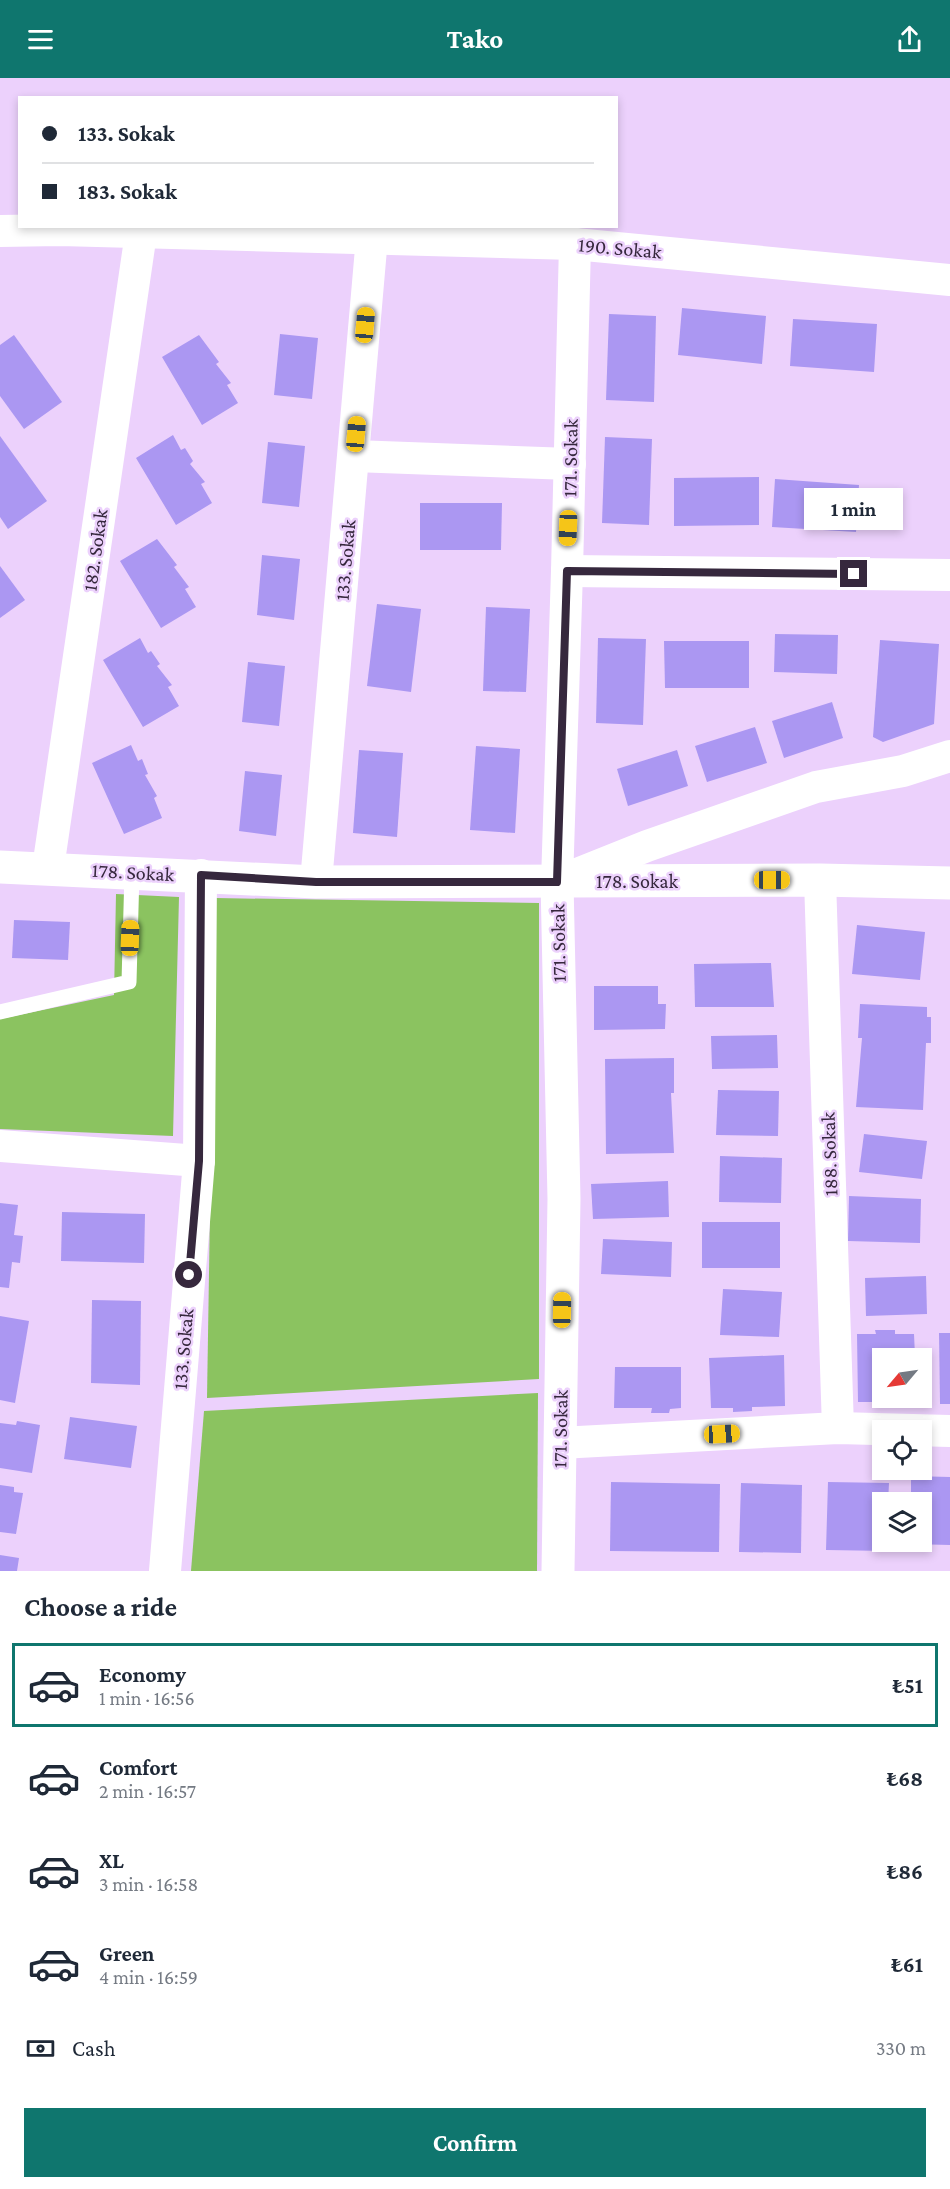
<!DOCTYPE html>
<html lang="en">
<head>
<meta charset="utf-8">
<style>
	body { margin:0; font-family:"Crimson Pro",serif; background:#f6f6f7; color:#1f2937; height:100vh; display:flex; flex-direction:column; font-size:22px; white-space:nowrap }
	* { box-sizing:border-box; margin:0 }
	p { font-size:20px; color:#747a83 }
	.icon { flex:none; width:33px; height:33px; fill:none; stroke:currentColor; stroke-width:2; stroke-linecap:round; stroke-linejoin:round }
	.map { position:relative; height:1493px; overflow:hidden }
	.details { display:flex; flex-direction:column; background:#fff; flex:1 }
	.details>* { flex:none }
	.guide { position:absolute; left:18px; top:18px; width:600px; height:132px; border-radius:0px; box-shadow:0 3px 9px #0003; display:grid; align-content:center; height:132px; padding:0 24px; background:#fff }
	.needle { width:39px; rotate:241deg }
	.buttons { position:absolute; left:872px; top:1270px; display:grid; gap:12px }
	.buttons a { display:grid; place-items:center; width:60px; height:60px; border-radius:0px; background:#fff; box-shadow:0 3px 9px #0003; font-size:30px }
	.end { position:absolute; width:27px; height:27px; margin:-14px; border:8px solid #36283d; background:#fff; box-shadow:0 0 0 3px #fff }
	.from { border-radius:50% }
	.bubble { position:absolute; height:42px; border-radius:0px; background:#fff; box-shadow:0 3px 9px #0003; font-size:20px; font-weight:700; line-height:42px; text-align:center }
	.car { position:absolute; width:18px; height:36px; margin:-18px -9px; border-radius:8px; box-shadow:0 0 4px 2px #0007; background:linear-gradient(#f5c518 24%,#345 0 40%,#f5c518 0 76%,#345 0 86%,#f5c518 0) }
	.guide b { display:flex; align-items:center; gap:21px; height:57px; font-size:22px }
	.guide b+b { border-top:2px solid #e0e1e3 }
	.guide i { width:15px; height:15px; background:#1f2937 }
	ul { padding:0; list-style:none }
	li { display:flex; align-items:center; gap:18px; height:84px; margin:0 12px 9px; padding:0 12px; border:3px solid transparent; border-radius:0px }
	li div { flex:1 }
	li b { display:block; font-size:22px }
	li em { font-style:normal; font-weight:700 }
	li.on { border-color:#0f766e }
	li>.icon { width:54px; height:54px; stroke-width:1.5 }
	h2 { padding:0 24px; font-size:27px; line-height:72px }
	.pay { display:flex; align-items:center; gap:15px; height:66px; padding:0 24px; font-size:22px }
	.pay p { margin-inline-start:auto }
	.primary-button { display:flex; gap:12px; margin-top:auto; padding:12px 24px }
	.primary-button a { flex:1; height:69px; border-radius:0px; background:#0f766e; color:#fff; font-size:24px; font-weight:700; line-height:69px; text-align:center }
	header { display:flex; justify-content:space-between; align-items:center; height:78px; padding:0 24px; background:#0f766e; color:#fff; font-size:27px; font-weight:700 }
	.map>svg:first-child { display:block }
	.green { fill:#8bc360 }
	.building { fill:#ab97f2 }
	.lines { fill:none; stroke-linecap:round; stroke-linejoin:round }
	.lane { stroke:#fff; stroke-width:15 }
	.street { stroke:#fff; stroke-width:32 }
	.secondary { stroke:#fff; stroke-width:33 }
	.route { stroke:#36283d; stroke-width:8 }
	.labels { text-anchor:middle; stroke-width:5; stroke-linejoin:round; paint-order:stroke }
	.street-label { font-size:20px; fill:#36283d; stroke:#ecd1fc }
</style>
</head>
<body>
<header><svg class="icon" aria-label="menu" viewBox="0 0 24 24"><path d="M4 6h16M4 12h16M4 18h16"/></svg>Tako<svg class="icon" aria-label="share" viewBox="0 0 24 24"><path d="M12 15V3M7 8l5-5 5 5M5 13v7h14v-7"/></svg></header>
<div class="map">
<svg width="950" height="1493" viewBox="0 0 950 1493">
	<rect width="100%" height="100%" fill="#ecd1fc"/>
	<g class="green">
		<path d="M 116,816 L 179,819 L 173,1058 L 0,1051 L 0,941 L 114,917 Z"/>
		<path d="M 215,820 L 539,825 L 539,1301 L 207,1320 Z"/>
		<path d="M 538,1315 L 537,1493 L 191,1493 L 204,1333 Z"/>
	</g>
	<g class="building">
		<path d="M 682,230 L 766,238 L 762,286 L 678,277 Z"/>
		<path d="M 609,236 L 656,238 L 654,324 L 606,322 Z"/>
		<path d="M 793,241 L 877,246 L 874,294 L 790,288 Z"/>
		<path d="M 280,256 L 318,260 L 312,321 L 274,317 Z"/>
		<path d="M 14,257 L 62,324 L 24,351 L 0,318 L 0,267 Z"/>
		<path d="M 199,257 L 219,284 L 216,286 L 231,305 L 227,307 L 238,325 L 202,347 L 162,279 Z"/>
		<path d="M 173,357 L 181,372 L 185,370 L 193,383 L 190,386 L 205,404 L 201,406 L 212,425 L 176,447 L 136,380 Z"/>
		<path d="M 0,358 L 47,423 L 8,451 L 0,439 Z"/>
		<path d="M 605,359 L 652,361 L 649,447 L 602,445 Z"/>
		<path d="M 268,364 L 305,368 L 299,429 L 262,425 Z"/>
		<path d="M 759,399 L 759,447 L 674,448 L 674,400 Z"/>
		<path d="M 775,401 L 859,407 L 856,454 L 772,449 Z"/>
		<path d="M 420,425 L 502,425 L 501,472 L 420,472 Z"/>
		<path d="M 157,461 L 177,487 L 174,489 L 189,509 L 185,511 L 196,529 L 161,550 L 120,483 Z"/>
		<path d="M 262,477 L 300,481 L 294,542 L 257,537 Z"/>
		<path d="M 0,488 L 25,522 L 0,540 Z"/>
		<path d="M 377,526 L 421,531 L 411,614 L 367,608 Z"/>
		<path d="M 486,529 L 530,531 L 526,614 L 483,613 Z"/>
		<path d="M 775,556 L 838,557 L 837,596 L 774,594 Z"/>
		<path d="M 140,560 L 148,575 L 151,573 L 160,586 L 157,588 L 172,607 L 168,609 L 179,628 L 143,649 L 103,582 Z"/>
		<path d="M 598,560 L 646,561 L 643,647 L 596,645 Z"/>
		<path d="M 880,562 L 939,566 L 934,646 L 883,664 L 873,659 Z"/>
		<path d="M 664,563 L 749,563 L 749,610 L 665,610 Z"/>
		<path d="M 248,584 L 285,588 L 279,648 L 242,644 Z"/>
		<path d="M 832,624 L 843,660 L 784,680 L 772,643 Z"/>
		<path d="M 755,649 L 767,685 L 707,704 L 695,668 Z"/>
		<path d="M 131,667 L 138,683 L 142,681 L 148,696 L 145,697 L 157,718 L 154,720 L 162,740 L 124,756 L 92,685 Z"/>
		<path d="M 476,668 L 520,671 L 515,755 L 470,752 Z"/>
		<path d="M 359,672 L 403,675 L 397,759 L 353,755 Z"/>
		<path d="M 677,672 L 688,708 L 628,728 L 617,691 Z"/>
		<path d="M 245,693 L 282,697 L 276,758 L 239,753 Z"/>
		<path d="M 14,842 L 70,844 L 68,882 L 12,880 Z"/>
		<path d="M 857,847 L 925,854 L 920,902 L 852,896 Z"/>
		<path d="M 771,885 L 774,929 L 695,929 L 694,886 Z"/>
		<path d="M 594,908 L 658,908 L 658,926 L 666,926 L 665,951 L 594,952 Z"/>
		<path d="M 860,926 L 927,929 L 927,939 L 931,939 L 931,965 L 926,965 L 923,1032 L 856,1029 L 862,960 L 858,960 Z"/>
		<path d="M 777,957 L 778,990 L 712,991 L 711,958 Z"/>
		<path d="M 674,980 L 674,1015 L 671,1015 L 674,1075 L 606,1076 L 605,981 Z"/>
		<path d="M 718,1012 L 779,1013 L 778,1058 L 716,1057 Z"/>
		<path d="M 864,1056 L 927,1063 L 922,1101 L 859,1094 Z"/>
		<path d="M 720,1078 L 782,1080 L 781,1125 L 719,1124 Z"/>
		<path d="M 668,1103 L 669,1139 L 593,1141 L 591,1106 Z"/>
		<path d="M 849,1118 L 921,1121 L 920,1165 L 848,1163 Z"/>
		<path d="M 0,1125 L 18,1127 L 14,1157 L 23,1158 L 20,1185 L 12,1184 L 9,1210 L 0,1209 Z"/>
		<path d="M 62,1134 L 145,1136 L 144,1185 L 61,1183 Z"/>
		<rect x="702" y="1144" width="78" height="46"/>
		<path d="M 603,1161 L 672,1164 L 671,1199 L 601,1196 Z"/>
		<path d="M 926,1198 L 927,1236 L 866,1238 L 865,1200 Z"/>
		<path d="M 723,1211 L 782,1214 L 779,1259 L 720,1257 Z"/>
		<path d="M 92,1222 L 141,1223 L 140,1307 L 91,1305 Z"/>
		<path d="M 0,1238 L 29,1243 L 15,1325 L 0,1322 Z"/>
		<path d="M 875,1252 L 895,1252 L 895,1256 L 914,1256 L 915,1278 L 882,1281 L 882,1320 L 915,1320 L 915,1323 L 877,1328 L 876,1324 L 858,1324 L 857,1256 L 876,1256 Z"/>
		<path d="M 939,1255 L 950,1255 L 950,1326 L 940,1326 Z"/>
		<path d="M 784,1277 L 785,1328 L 752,1329 L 752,1333 L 733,1334 L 733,1330 L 711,1330 L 709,1280 Z"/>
		<path d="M 615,1289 L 681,1289 L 681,1330 L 670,1331 L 669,1335 L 651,1335 L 652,1330 L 614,1330 Z"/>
		<path d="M 70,1339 L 137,1348 L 131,1390 L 64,1381 Z"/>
		<path d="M 17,1343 L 40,1347 L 32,1395 L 0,1390 L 0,1345 L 16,1347 Z"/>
		<path d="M 911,1398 L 950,1399 L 950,1467 L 910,1466 L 910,1464 L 921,1464 L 921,1425 L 911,1425 Z"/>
		<path d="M 611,1404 L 720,1406 L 719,1474 L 610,1473 Z"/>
		<path d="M 828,1404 L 889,1405 L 888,1425 L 882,1425 L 882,1464 L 888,1464 L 888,1473 L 826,1472 Z"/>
		<path d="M 741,1405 L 802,1407 L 801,1475 L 739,1474 Z"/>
		<path d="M 0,1407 L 14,1409 L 14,1414 L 23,1415 L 16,1456 L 0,1454 Z"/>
		<path d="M 0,1477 L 19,1480 L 17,1493 L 0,1493 Z"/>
	</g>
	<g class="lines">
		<path class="lane" d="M 0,934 L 129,904 L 132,794"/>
		<g class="street">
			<path d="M 0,153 L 60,152 L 575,166 L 950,202"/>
			<path d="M 575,166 L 567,493 L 557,804 L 647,768 L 816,709 L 903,693 L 950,678"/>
			<path d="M 354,378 L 570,386"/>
			<path d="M 567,493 L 950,497"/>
			<path d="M 48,790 L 141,155"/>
			<path d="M 820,802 L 838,1350"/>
			<path d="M 316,804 L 372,159"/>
			<path d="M 0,1068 L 199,1083"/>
			<path d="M 560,1365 L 838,1350 L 950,1353"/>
			<path d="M 165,1493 L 199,1083 L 201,797"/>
		</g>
		<g class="secondary">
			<path d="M 0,789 L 316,804 L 820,802 L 950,805"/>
			<path d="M 557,804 L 564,1121 L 558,1493"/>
		</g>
	</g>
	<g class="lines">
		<path class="route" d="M 189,1197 L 199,1083 L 201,797 L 316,804 L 557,804 L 567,493 L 854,496"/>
	</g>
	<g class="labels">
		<g class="street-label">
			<text transform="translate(620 170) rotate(5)" y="7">190. Sokak</text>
			<text transform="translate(570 380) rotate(-89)" y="7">171. Sokak</text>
			<text transform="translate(95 472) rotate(-82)" y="7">182. Sokak</text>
			<text transform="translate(345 482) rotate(-85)" y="7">133. Sokak</text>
			<text transform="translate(133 794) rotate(3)" y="7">178. Sokak</text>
			<text x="637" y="810">178. Sokak</text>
			<text transform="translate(558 865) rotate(-91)" y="7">171. Sokak</text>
			<text transform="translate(829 1076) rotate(-92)" y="7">188. Sokak</text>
			<text transform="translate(183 1271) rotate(-85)" y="7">133. Sokak</text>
			<text transform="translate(560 1351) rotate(-89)" y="7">171. Sokak</text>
		</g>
	</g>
</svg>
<div class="buttons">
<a><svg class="needle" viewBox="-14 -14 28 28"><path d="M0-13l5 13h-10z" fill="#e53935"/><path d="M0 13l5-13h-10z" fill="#747a83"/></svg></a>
<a><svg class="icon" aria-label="locate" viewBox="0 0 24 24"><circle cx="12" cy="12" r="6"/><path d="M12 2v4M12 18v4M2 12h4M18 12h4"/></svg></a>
<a><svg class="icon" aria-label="layers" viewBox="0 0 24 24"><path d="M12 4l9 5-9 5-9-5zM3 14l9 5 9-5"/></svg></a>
</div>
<i class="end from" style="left:189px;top:1197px"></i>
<i class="end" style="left:854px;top:496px"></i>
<div class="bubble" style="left:804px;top:410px;width:99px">1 min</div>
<i class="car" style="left:365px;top:247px;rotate:5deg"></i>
<i class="car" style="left:356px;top:356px;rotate:5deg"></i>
<i class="car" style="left:568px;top:450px;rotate:182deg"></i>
<i class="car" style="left:772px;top:802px;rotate:90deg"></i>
<i class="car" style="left:130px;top:860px;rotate:2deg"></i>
<i class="car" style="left:562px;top:1232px;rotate:1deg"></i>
<i class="car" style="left:722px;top:1356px;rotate:87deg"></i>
<div class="guide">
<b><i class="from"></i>133. Sokak</b>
<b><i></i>183. Sokak</b>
</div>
</div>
<section class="details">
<h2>Choose a ride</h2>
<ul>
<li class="on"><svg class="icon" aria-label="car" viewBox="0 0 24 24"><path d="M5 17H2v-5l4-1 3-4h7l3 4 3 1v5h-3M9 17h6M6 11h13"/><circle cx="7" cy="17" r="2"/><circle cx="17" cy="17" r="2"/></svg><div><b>Economy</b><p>1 min · 16:56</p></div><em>₺51</em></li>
<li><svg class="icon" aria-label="car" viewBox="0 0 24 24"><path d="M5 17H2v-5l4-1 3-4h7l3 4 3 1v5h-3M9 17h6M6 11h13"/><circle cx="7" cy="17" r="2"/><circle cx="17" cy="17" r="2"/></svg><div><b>Comfort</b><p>2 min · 16:57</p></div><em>₺68</em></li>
<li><svg class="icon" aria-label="car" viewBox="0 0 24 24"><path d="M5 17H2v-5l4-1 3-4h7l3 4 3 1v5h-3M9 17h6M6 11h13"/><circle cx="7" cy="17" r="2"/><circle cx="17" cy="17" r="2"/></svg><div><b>XL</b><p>3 min · 16:58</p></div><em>₺86</em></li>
<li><svg class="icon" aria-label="car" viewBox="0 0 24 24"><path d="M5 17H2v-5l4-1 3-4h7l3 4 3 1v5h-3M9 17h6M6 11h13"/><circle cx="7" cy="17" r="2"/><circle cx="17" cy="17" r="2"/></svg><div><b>Green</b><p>4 min · 16:59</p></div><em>₺61</em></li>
</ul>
<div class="pay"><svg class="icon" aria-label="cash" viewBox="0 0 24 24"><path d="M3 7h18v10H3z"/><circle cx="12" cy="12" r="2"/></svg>Cash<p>330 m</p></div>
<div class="primary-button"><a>Confirm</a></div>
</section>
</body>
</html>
